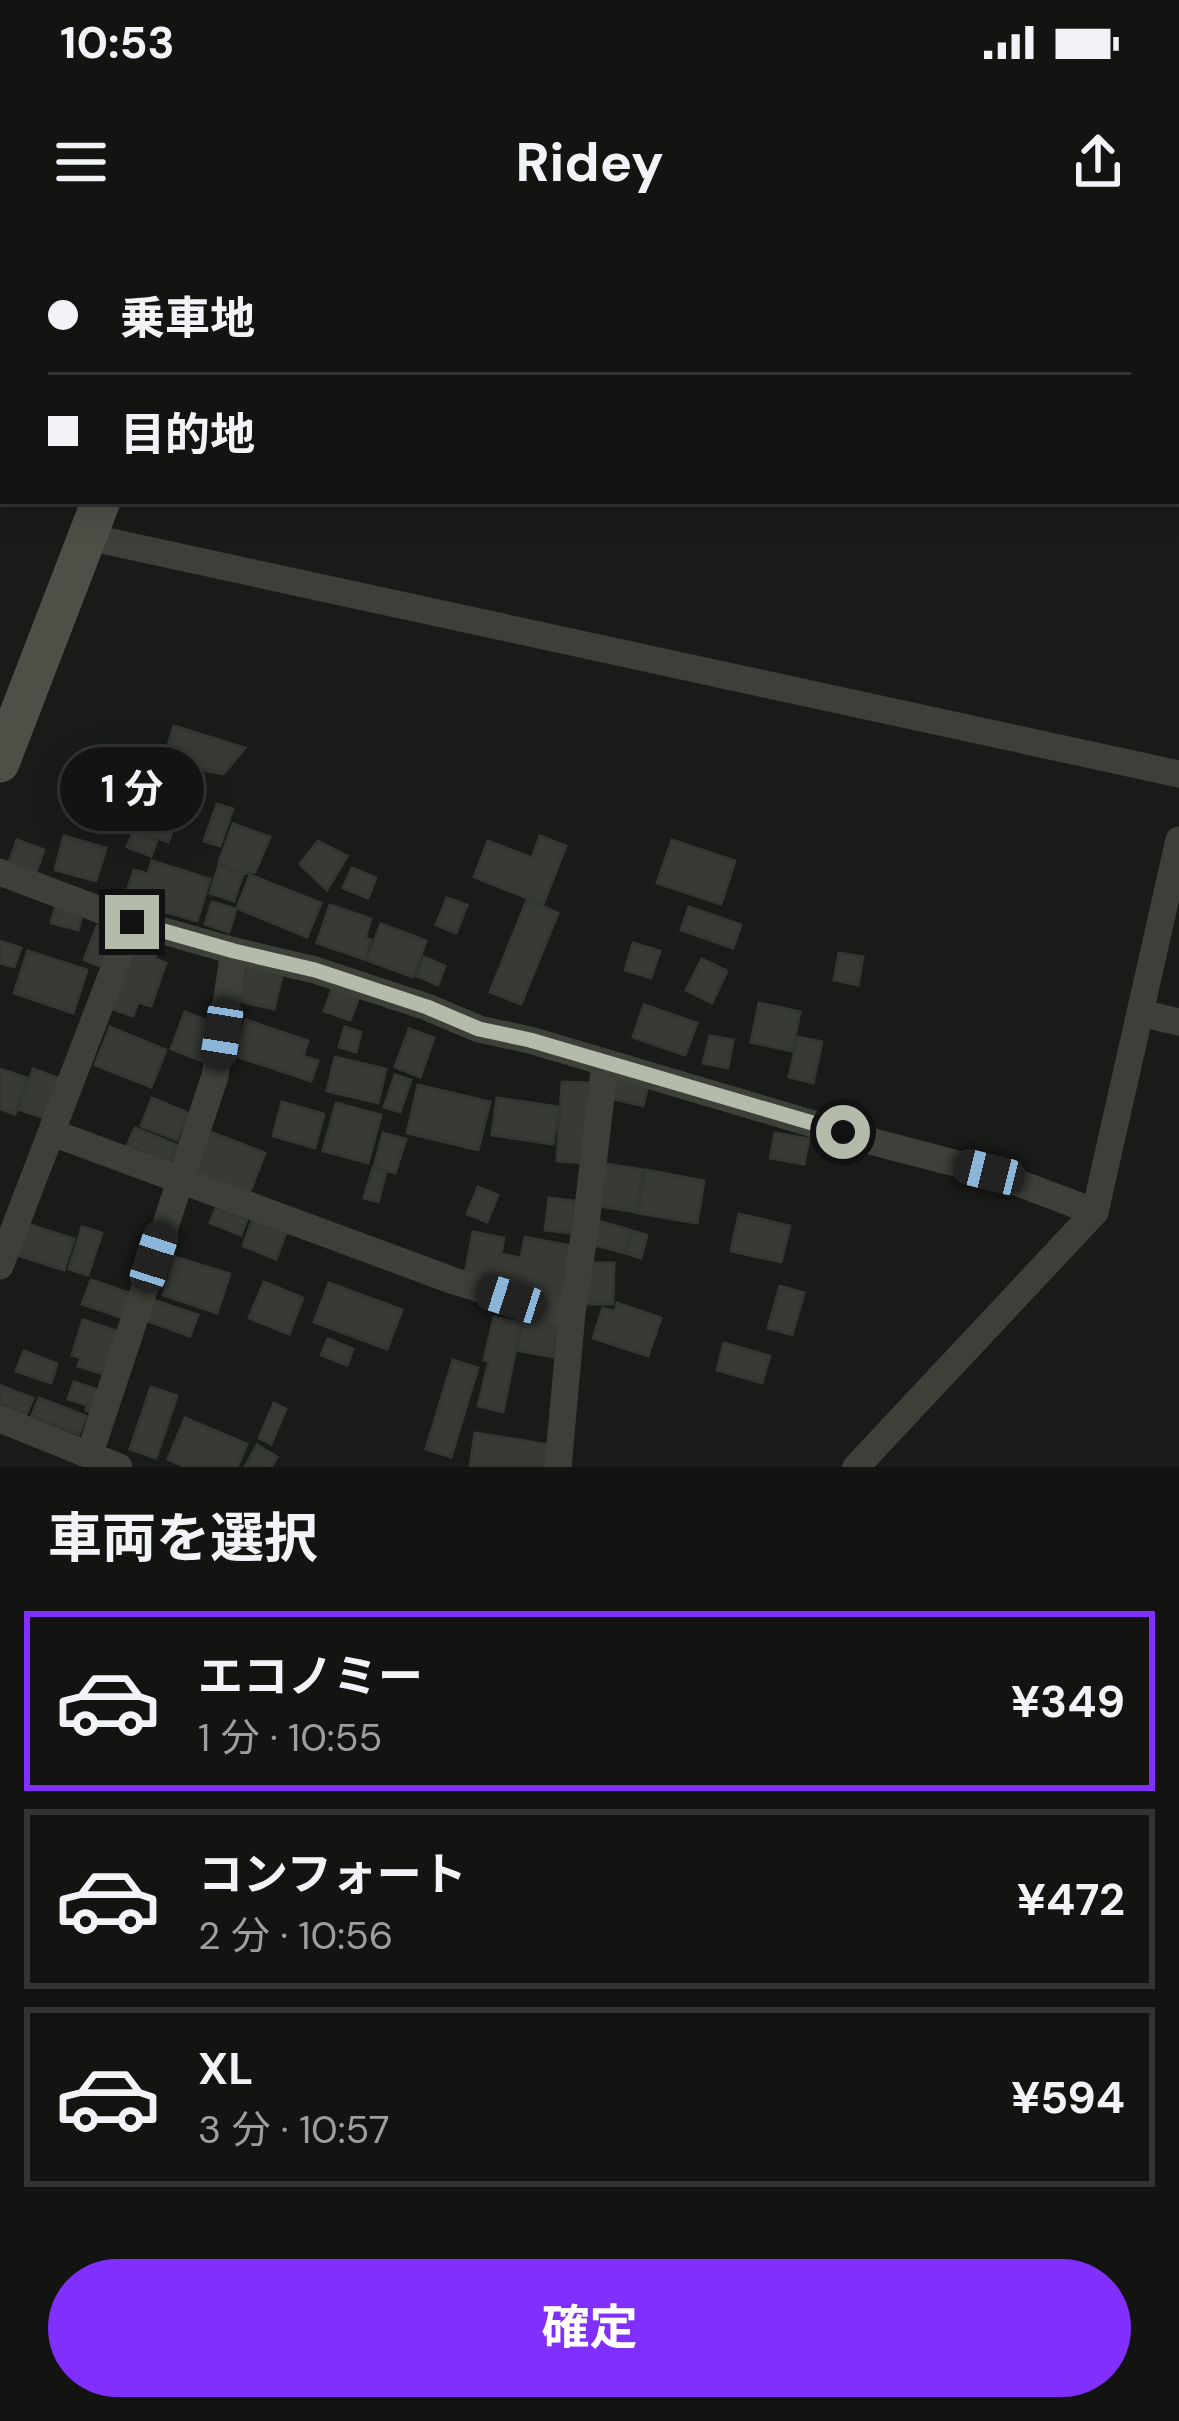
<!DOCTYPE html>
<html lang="ja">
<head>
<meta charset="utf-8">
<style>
	body { margin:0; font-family:"DM Sans","Noto Sans JP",sans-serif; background:#1c1d1b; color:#f1f3f6; height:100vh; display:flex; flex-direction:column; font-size:45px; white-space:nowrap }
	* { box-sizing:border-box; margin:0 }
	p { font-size:39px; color:#9d9e9f }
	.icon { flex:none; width:66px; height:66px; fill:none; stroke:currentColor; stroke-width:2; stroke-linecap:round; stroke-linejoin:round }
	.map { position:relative; height:1227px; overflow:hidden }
	.drawer { display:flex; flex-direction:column; background:#131412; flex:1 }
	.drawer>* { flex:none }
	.top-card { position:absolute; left:0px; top:0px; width:1179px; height:264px; box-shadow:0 6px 30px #0003,0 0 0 3px #323332; display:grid; align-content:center; height:264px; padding:0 48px; background:#131412 }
	.end { position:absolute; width:54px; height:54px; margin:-27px; border:15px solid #b4bbaa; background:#111; box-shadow:0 0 0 6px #111 }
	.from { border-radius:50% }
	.bubble { position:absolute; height:84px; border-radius:42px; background:#131412; box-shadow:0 6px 30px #0003,0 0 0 3px #323332; font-size:39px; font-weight:700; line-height:84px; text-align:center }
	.car { position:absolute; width:36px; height:72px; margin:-36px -18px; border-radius:15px; box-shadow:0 0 9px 3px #0007; background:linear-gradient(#222 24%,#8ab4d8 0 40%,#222 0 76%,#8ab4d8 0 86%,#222 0) }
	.top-card b { display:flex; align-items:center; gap:42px; height:114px; font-size:45px }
	.top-card b+b { border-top:3px solid #323332 }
	.top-card i { width:30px; height:30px; background:#f1f3f6 }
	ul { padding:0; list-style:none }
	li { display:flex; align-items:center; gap:36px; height:180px; margin:0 24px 18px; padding:0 24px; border:6px solid #323332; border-radius:0px }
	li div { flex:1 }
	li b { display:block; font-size:45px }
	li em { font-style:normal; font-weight:700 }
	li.current { border-color:#802ffc }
	li>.icon { width:108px; height:108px; stroke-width:1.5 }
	h2 { padding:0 48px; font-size:54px; line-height:144px }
	.primary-button { display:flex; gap:24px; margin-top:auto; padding:24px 48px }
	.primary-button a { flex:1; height:138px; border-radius:72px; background:#802ffc; color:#fff; font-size:48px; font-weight:700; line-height:138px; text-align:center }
	.status { display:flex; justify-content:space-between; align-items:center; height:84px; padding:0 60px; background:#131412; direction:ltr }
	.status svg { height:33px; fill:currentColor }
	header { display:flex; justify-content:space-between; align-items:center; height:156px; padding:0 48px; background:#131412; font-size:54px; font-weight:700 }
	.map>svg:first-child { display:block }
	.building { fill:#373a35; stroke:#333732; stroke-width:3 }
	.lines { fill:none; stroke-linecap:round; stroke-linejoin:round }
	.street { stroke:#3c4039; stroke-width:27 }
	.secondary { stroke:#4c5047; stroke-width:39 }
	.route { stroke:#b4bbaa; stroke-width:15 }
</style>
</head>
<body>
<div class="status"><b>10:53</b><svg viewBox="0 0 49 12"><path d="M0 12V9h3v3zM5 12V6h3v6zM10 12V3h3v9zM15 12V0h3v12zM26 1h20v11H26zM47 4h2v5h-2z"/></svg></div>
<header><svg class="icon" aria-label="menu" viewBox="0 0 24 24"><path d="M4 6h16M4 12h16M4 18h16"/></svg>Ridey<svg class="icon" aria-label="share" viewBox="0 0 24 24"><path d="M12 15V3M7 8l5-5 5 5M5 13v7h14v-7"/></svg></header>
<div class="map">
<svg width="1179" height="1227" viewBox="0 0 1179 1227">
	<rect width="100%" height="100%" fill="#191b18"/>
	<g class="building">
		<path d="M 174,486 L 245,508 L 223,534 L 163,522 Z"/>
		<path d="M 159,523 L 197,538 L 187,565 L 148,550 Z"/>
		<path d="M 149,554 L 182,567 L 168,602 L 135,589 Z"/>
		<path d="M 217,564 L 233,569 L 220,606 L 204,601 Z"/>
		<path d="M 233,584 L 270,597 L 255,632 L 244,634 L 219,622 Z"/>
		<path d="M 134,591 L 157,601 L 151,616 L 127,607 Z"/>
		<path d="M 64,596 L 106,608 L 96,641 L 55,630 Z"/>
		<path d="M 540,596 L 566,606 L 543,664 L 474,637 L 488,601 L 532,618 Z"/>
		<path d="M 17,600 L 44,610 L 36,632 L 9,622 Z"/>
		<path d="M 672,600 L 735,621 L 721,664 L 657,643 Z"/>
		<path d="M 318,601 L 347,616 L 327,650 L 300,624 Z"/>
		<path d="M 152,621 L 210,639 L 197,681 L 138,664 L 141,655 L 127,651 L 134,630 L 148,634 Z"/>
		<path d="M 219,625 L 243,634 L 234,661 L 210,653 Z"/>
		<path d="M 352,628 L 376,638 L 368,658 L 343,648 Z"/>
		<path d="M 250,635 L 321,663 L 307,697 L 237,668 Z"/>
		<path d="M 447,658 L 467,665 L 456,693 L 436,685 Z"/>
		<path d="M 527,660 L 558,673 L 521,764 L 490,752 Z"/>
		<path d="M 57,661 L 84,669 L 78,690 L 51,683 Z"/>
		<path d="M 212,662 L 236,669 L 229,692 L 205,684 Z"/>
		<path d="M 330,665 L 371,679 L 365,698 L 371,700 L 364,719 L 317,703 Z"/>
		<path d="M 689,667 L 741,685 L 733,708 L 681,690 Z"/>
		<path d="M 381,684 L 426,701 L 413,737 L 367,720 Z"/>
		<path d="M 97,686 L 121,695 L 108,729 L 84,720 Z"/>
		<path d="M 0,701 L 21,708 L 14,727 L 0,723 Z"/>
		<path d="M 133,701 L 158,710 L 155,719 L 166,723 L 151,766 L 138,762 L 133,776 L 110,768 Z"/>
		<path d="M 633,703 L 660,711 L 651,738 L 625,730 Z"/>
		<path d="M 28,711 L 87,730 L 73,773 L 14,753 Z"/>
		<path d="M 839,713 L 863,717 L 858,745 L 834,740 Z"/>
		<path d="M 424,717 L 445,726 L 438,745 L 417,736 Z"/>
		<path d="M 702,719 L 727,731 L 712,763 L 686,750 Z"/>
		<path d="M 246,723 L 283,732 L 274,769 L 238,761 Z"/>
		<path d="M 334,744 L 360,754 L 350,780 L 324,771 Z"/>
		<path d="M 759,763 L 800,772 L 792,811 L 751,802 Z"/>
		<path d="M 644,765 L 697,783 L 685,815 L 633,797 Z"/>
		<path d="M 185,772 L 221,786 L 207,823 L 171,809 Z"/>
		<path d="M 246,780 L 308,801 L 303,816 L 318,821 L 311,841 L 235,816 Z"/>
		<path d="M 110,787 L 166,810 L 151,847 L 95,825 Z"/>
		<path d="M 345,787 L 361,792 L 356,812 L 339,807 Z"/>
		<path d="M 409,789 L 434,798 L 420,837 L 395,827 Z"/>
		<path d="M 710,796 L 733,800 L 728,828 L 703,823 Z"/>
		<path d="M 798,797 L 822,802 L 813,843 L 789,837 Z"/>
		<path d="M 335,817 L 386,829 L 378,863 L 327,851 Z"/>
		<path d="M 0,829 L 27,838 L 15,874 L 0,869 Z"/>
		<path d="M 33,829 L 60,839 L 45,878 L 18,869 Z"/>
		<path d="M 611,833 L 649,841 L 643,866 L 605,857 Z"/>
		<path d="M 395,835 L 411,840 L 400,872 L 384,867 Z"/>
		<path d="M 562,842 L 590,843 L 585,923 L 557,921 Z"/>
		<path d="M 418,845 L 490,862 L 478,910 L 407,893 Z"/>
		<path d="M 152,858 L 188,873 L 177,900 L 141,886 Z"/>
		<path d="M 497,858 L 559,867 L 553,904 L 492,895 Z"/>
		<path d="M 282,862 L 324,874 L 315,908 L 273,896 Z"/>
		<path d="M 336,863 L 381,875 L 368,923 L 323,911 Z"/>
		<path d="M 135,888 L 177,905 L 170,923 L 127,906 Z"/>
		<path d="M 205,890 L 265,913 L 249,954 L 190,931 Z"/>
		<path d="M 383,893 L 406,899 L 395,933 L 374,927 Z"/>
		<path d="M 775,893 L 809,899 L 804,924 L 770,918 Z"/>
		<path d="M 606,924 L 643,930 L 636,972 L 599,966 Z"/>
		<path d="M 373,928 L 386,932 L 378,962 L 364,958 Z"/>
		<path d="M 646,930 L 704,941 L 697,983 L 638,973 Z"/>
		<path d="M 478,947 L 498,955 L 487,982 L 467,974 Z"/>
		<path d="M 549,958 L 575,961 L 572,993 L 545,990 Z"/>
		<path d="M 216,968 L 247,979 L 241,995 L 210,983 Z"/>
		<path d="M 739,974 L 790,986 L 781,1022 L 731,1011 Z"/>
		<path d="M 252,981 L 286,993 L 276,1019 L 243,1006 Z"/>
		<path d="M 598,981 L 631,990 L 624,1013 L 591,1004 Z"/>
		<path d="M 24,983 L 74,999 L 64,1030 L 14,1014 Z"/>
		<path d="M 82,987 L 102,993 L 88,1035 L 69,1029 Z"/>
		<path d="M 632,991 L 647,995 L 641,1018 L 626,1013 Z"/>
		<path d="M 473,992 L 504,998 L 501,1014 L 521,1018 L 525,997 L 576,1007 L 567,1059 L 464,1039 Z"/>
		<path d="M 175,1017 L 230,1034 L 217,1073 L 163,1055 Z"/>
		<path d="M 587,1023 L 614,1023 L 613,1064 L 586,1064 Z"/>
		<path d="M 91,1040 L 132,1054 L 124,1078 L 82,1064 Z"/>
		<path d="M 264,1042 L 303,1058 L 289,1094 L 249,1078 Z"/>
		<path d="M 329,1043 L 402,1070 L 387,1109 L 314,1082 Z"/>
		<path d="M 780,1046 L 804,1053 L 792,1095 L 768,1088 Z"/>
		<path d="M 153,1060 L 198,1075 L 190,1096 L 145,1080 Z"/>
		<path d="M 617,1063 L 661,1078 L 648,1116 L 593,1098 L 603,1068 L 615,1072 Z"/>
		<path d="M 525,1070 L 561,1078 L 553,1117 L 517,1110 Z"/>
		<path d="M 494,1077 L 521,1083 L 503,1172 L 478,1166 L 489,1121 L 484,1120 Z"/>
		<path d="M 83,1080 L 120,1092 L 107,1135 L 78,1126 L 81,1118 L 72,1115 Z"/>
		<path d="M 328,1099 L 353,1109 L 347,1125 L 321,1115 Z"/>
		<path d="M 724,1103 L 770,1116 L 762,1143 L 717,1130 Z"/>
		<path d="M 24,1111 L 57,1124 L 51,1143 L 16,1131 Z"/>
		<path d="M 453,1120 L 478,1128 L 451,1217 L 426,1209 Z"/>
		<path d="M 74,1142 L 101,1151 L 93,1173 L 86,1170 L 87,1165 L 68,1159 Z"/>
		<path d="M 1,1146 L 33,1158 L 26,1174 L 0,1164 Z"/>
		<path d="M 151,1147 L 177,1156 L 156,1218 L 130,1209 Z"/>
		<path d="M 39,1158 L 86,1176 L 79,1194 L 32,1176 Z"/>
		<path d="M 274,1163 L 286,1169 L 271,1204 L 259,1198 Z"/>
		<path d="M 185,1178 L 247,1204 L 237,1227 L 186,1227 L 168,1219 Z"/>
		<path d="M 475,1193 L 550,1205 L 547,1227 L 470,1227 Z"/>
		<path d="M 257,1205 L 277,1217 L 271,1227 L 245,1227 Z"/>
	</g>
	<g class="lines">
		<g class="street">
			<path d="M 88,297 L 1179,534"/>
			<path d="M 0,632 L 132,682 L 234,711 L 315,730 L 427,767 L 479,789 L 530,800 L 874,902 L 989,932 L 1095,972"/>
			<path d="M 1141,773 L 1179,782"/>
			<path d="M 53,893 L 454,1041 L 511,1059 L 572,1073"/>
			<path d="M 0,1026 L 132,682"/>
			<path d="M 0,1179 L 119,1227"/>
			<path d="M 90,1213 L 215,836 L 234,711"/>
			<path d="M 558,1227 L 572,1073 L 586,984 L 605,823"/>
			<path d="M 856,1227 L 1095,972 L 1179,600"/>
		</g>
		<g class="secondary">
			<path d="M 190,3 L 191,0"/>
			<path d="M 0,523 L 101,261"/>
		</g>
	</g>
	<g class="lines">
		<path class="route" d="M 132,682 L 234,711 L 315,730 L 427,767 L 479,789 L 530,800 L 843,892"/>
	</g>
</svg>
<i class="end from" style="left:843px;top:892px"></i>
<i class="end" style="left:132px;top:682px"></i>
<div class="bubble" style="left:60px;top:507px;width:144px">1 分</div>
<i class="car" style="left:222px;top:794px;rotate:189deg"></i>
<i class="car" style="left:989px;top:932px;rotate:284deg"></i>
<i class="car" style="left:154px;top:1017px;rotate:18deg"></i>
<i class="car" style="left:511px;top:1059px;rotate:288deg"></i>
<div class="top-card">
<b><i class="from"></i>乗車地</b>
<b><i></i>目的地</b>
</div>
</div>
<section class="drawer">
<h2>車両を選択</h2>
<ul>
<li class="current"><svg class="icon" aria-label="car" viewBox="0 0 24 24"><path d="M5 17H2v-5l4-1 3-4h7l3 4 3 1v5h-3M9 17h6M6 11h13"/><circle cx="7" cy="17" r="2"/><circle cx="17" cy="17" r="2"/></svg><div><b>エコノミー</b><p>1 分 · 10:55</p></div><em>¥349</em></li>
<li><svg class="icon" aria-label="car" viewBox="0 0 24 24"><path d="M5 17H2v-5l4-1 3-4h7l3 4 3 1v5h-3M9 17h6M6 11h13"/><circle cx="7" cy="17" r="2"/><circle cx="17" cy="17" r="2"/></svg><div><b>コンフォート</b><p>2 分 · 10:56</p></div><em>¥472</em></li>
<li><svg class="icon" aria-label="car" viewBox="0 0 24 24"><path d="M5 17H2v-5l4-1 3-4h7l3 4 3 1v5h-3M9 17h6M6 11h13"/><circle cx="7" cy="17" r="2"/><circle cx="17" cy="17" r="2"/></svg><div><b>XL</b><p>3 分 · 10:57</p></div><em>¥594</em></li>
</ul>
<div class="primary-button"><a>確定</a></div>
</section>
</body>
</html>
